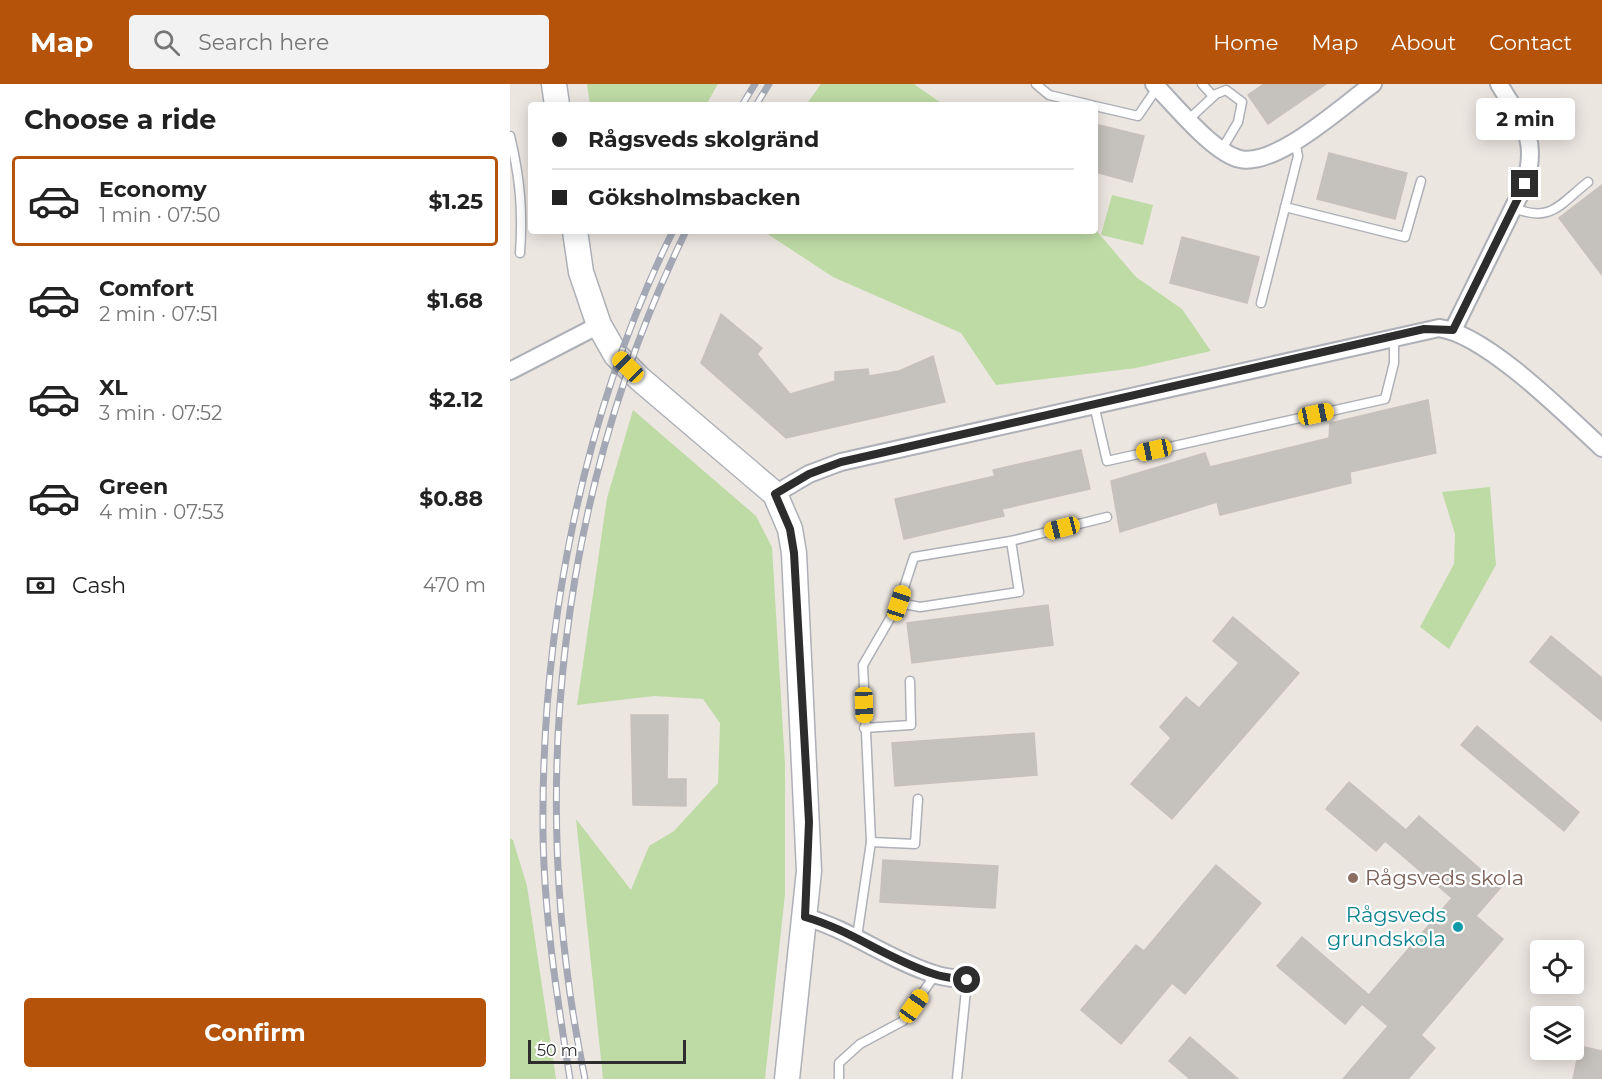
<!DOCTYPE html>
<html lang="en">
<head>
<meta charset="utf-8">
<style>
	body { margin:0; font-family:Montserrat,sans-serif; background:#f2f2f2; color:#222; height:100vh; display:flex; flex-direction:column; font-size:22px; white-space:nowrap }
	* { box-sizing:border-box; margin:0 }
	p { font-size:20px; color:#767676 }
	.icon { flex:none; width:33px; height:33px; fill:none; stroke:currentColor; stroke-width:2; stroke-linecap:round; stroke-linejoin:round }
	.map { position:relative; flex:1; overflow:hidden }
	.details { display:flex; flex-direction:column; background:#fff; width:510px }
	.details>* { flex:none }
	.guide { position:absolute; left:18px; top:18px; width:570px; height:132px; border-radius:6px; box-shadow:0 3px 15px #0003; display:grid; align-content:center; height:132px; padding:0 24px; background:#fff }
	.buttons { position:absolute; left:1020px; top:856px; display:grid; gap:12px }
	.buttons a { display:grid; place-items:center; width:54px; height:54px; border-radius:6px; background:#fff; box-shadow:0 3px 15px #0003; font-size:30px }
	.scale { position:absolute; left:18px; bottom:15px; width:158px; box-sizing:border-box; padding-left:6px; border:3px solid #2d2d2d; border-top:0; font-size:16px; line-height:21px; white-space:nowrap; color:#2d2d2d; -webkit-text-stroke:4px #fff; paint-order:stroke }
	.end { position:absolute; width:27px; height:27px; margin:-14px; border:8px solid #2d2d2d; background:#fff; box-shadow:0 0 0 3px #fff }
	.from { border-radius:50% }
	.bubble { position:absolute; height:42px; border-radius:6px; background:#fff; box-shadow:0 3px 15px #0003; font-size:20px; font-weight:700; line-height:42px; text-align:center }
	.car { position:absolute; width:18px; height:36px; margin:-18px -9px; border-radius:8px; box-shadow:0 0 4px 2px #0007; background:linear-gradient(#f5c518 24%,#345 0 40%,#f5c518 0 76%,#345 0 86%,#f5c518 0) }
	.guide b { display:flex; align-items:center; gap:21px; height:57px; font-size:22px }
	.guide b+b { border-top:2px solid #e0e0e0 }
	.guide i { width:15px; height:15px; background:#222 }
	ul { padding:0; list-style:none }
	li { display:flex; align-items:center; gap:18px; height:90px; margin:0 12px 9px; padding:0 12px; border:3px solid transparent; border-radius:6px }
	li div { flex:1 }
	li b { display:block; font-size:22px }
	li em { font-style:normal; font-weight:700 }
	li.active { border-color:#b45309 }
	li>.icon { width:54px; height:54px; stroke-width:1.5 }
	h2 { padding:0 24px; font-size:27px; line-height:72px }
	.pay { display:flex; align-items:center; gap:15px; height:66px; padding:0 24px; font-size:22px }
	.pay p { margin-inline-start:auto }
	.cta { display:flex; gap:12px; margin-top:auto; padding:12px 24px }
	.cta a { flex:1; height:69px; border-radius:6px; background:#b45309; color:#fff; font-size:24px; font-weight:700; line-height:69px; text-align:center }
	header { display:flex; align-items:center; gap:36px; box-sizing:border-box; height:84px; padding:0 30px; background:#b45309; color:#fff }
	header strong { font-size:28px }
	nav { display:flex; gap:33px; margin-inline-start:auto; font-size:21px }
	.search { width:420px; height:54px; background:#f2f2f2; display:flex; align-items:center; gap:15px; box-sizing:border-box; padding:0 21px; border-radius:6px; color:#767676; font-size:22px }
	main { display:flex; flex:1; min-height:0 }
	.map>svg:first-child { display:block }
	.green { fill:#bedba5 }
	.building { fill:#c5c1bc; stroke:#c8c1bb; stroke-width:1.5 }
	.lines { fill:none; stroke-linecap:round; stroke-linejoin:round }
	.lane-casing { stroke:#adb0b7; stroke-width:11 }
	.street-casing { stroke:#adb0b7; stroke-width:20 }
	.secondary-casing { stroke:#adb0b7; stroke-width:27 }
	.lane { stroke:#fff; stroke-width:8 }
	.street { stroke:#fff; stroke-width:16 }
	.secondary { stroke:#fff; stroke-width:24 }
	.rail-casing { stroke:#a4a8b4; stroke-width:7 }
	.rail { stroke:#fff; stroke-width:4.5; stroke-dasharray:14; stroke-linecap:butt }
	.route { stroke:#2d2d2d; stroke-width:8 }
	.education-dot { fill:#8d6e63; stroke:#fff; stroke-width:2 }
	.culture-dot { fill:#0f9aa8; stroke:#fff; stroke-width:2 }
	.labels { text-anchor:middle; stroke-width:4.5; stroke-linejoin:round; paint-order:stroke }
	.education-label { font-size:21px; fill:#785e54; stroke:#fff; text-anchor:start }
	.culture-label { font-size:21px; fill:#0d838f; stroke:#fff; text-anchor:end }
</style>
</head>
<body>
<header>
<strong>Map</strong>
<div class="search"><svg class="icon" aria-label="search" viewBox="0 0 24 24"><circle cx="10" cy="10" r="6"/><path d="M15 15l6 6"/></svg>Search here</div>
<nav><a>Home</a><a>Map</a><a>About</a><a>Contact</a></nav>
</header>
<main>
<section class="details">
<h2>Choose a ride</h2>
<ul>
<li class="active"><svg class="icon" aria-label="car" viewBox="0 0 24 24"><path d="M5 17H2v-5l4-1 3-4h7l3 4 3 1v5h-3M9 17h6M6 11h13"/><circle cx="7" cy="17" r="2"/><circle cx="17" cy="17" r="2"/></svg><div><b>Economy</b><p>1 min · 07:50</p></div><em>$1.25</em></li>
<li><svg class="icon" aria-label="car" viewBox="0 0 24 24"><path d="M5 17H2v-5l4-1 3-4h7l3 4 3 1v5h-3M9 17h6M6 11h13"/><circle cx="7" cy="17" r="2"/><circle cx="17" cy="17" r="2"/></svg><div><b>Comfort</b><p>2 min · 07:51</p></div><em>$1.68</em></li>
<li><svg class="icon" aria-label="car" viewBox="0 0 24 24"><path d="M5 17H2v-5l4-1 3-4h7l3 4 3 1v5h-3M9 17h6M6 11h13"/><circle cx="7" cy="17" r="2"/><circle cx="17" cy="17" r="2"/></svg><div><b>XL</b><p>3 min · 07:52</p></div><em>$2.12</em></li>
<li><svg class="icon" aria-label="car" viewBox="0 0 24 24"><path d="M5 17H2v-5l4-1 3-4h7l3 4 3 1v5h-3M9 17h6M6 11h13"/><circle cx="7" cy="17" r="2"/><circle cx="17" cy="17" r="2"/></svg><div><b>Green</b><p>4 min · 07:53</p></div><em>$0.88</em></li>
</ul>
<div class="pay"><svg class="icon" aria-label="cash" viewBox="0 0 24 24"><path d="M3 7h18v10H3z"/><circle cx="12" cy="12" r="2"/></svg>Cash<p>470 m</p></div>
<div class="cta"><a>Confirm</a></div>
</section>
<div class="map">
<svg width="1092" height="995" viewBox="0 0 1092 995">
	<rect width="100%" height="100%" fill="#ece6e1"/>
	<g class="green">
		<path d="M 77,0 L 208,0 L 196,21 L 80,21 Z"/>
		<path d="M 311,0 L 404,0 L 434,21 L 296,21 Z"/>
		<path d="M 602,111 L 643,121 L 633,161 L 591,151 Z"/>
		<path d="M 585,145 L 626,193 L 672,225 L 701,267 L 626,284 L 486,301 L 451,249 L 323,193 L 253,147 Z"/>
		<path d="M 123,326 L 246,432 L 262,463 L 275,680 L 275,810 L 255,995 L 93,995 L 66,735 L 121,806 L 139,762 L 164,747 L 208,699 L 210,639 L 193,615 L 144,612 L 67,621 L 97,414 Z"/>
		<path d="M 980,403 L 986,481 L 939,565 L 910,543 L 944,480 L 945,450 L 932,408 Z"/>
		<path d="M 0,754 L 3,756 L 17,802 L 46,995 L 0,995 Z"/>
	</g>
	<g class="building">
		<path d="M 754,0 L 816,0 L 758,40 L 738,11 Z"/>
		<path d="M 585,40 L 634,52 L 622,98 L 585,88 Z"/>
		<path d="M 819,69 L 897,89 L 885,135 L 807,115 Z"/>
		<path d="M 1092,101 L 1092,191 L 1049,134 Z"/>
		<path d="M 672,153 L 749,173 L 737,219 L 660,199 Z"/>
		<path d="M 211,230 L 252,264 L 247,270 L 280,310 L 325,297 L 325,288 L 358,285 L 359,292 L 389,287 L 423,272 L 435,318 L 276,354 L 191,279 Z"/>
		<path d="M 918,316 L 926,369 L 840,388 L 841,399 L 710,431 L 707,418 L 610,448 L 601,397 L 695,369 L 700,383 L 819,354 L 820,339 Z"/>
		<path d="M 571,366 L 580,405 L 492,425 L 494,432 L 394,455 L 385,415 L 485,392 L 483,386 Z"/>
		<path d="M 538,521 L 543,561 L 402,579 L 397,539 Z"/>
		<path d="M 723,533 L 789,589 L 662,735 L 621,700 L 661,654 L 650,643 L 676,613 L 689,624 L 729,579 L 703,557 Z"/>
		<path d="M 1041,552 L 1092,594 L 1092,637 L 1020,578 Z"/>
		<path d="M 121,631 L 158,631 L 157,695 L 176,695 L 176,722 L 123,721 Z"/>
		<path d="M 967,642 L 1069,728 L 1054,747 L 951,661 Z"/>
		<path d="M 524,649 L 527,691 L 385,702 L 382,659 Z"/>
		<path d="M 839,698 L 896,746 L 909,732 L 991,803 L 966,832 L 993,855 L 911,951 L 925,964 L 898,995 L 833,995 L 878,942 L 852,920 L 835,940 L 767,882 L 792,853 L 859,911 L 942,814 L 875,757 L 866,767 L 816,725 Z"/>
		<path d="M 373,776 L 488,782 L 485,824 L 370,818 Z"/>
		<path d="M 706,781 L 751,819 L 675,910 L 662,899 L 611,960 L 571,926 L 626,861 L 634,867 Z"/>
		<path d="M 680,953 L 728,995 L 680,995 L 659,977 Z"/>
		<path d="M 1070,962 L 1092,967 L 1092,995 L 1063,995 Z"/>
	</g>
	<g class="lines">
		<defs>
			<g id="lane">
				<path d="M 526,0 L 539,11 L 581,21"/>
				<path d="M 692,0 L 703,12"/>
				<path d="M 585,22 L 628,32 L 647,4"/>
				<path d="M 679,35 L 706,10 L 716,6 L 732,18 L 728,38 L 712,65"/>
				<path d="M 1015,43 L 1052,21"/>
				<path d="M 0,52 C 10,94 13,126 10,169"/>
				<path d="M 775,123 L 895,153 L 911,97"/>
				<path d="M 1004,124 C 1041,139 1049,121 1078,98"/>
				<path d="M 751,219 L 788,72 L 785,57"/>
				<path d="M 584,321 L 597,377 L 875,315 L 884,279 L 884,254"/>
				<path d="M 501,457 L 597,433"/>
				<path d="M 354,644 L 401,641 L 400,597"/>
				<path d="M 361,758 L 405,760 L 408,715"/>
				<path d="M 347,853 L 361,758 L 353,581 L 389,519 L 410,523 L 509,508 L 501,457 L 404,473 L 389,519"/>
				<path d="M 329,995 L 329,979 L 350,960 L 393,937 L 425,891"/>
				<path d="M 447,995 L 457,896"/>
			</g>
			<g id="street">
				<path d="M 644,0 C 664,20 703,69 730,75 C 767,83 833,21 863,0"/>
				<path d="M 943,246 L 1015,100 C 1029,53 1012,39 989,0"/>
				<path d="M 0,287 L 89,241"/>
				<path d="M 265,410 L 299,390 L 331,378 L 929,244 C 977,251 1054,329 1092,364"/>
				<path d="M 295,833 C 341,846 379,876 424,890 C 434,894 446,894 457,896"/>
			</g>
			<g id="secondary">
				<path d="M 44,0 L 47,21"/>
				<path d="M 65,147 L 71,188 L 89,241 L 106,271 L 130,295 L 265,410 L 280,445 L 284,469 L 299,787 L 277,995"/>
			</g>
		</defs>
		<use href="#lane" class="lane-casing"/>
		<use href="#street" class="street-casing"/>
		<use href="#secondary" class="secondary-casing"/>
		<use href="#lane" class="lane"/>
		<use href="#street" class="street"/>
		<use href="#secondary" class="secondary"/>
		<defs>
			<g id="rail">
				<path d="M 232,21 L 245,0"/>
				<path d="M 246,21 L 259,0"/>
				<path d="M 60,995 C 47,913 34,831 33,748 C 31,543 72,331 163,147"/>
				<path d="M 75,995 C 16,711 48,409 176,147"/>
			</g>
		</defs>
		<use href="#rail" class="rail-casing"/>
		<use href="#rail" class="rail"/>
	</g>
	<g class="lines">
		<path class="route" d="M 457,896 C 446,894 434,894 424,890 C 379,876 341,846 295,833 L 299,738 L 284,469 L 280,445 L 265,410 L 299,390 L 331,378 L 914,245 L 943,246 L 1015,100"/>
	</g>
	<circle class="education-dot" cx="843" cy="794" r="6"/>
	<circle class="culture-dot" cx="948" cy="843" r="6"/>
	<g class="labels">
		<g class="education-label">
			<text x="855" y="801">Rågsveds skola</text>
		</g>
		<g class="culture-label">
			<text x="936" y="838">Rågsveds<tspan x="936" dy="24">grundskola</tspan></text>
		</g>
	</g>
</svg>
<div class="buttons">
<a><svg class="icon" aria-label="locate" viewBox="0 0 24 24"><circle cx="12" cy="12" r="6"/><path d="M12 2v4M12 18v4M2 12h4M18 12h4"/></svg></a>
<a><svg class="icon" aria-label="layers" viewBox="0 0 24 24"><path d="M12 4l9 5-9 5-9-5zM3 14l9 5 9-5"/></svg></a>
</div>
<div class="scale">50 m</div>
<i class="end from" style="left:457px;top:896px"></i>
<i class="end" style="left:1015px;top:100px"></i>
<div class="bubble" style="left:966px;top:14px;width:99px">2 min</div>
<i class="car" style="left:118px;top:283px;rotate:315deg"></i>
<i class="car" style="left:806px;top:330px;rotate:78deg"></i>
<i class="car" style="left:644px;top:366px;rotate:258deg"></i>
<i class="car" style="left:552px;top:444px;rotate:256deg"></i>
<i class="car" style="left:389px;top:519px;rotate:18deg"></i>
<i class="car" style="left:354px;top:621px;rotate:178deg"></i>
<i class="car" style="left:404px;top:922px;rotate:35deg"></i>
<div class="guide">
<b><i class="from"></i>Rågsveds skolgränd</b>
<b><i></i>Göksholmsbacken</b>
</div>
</div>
</main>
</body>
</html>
